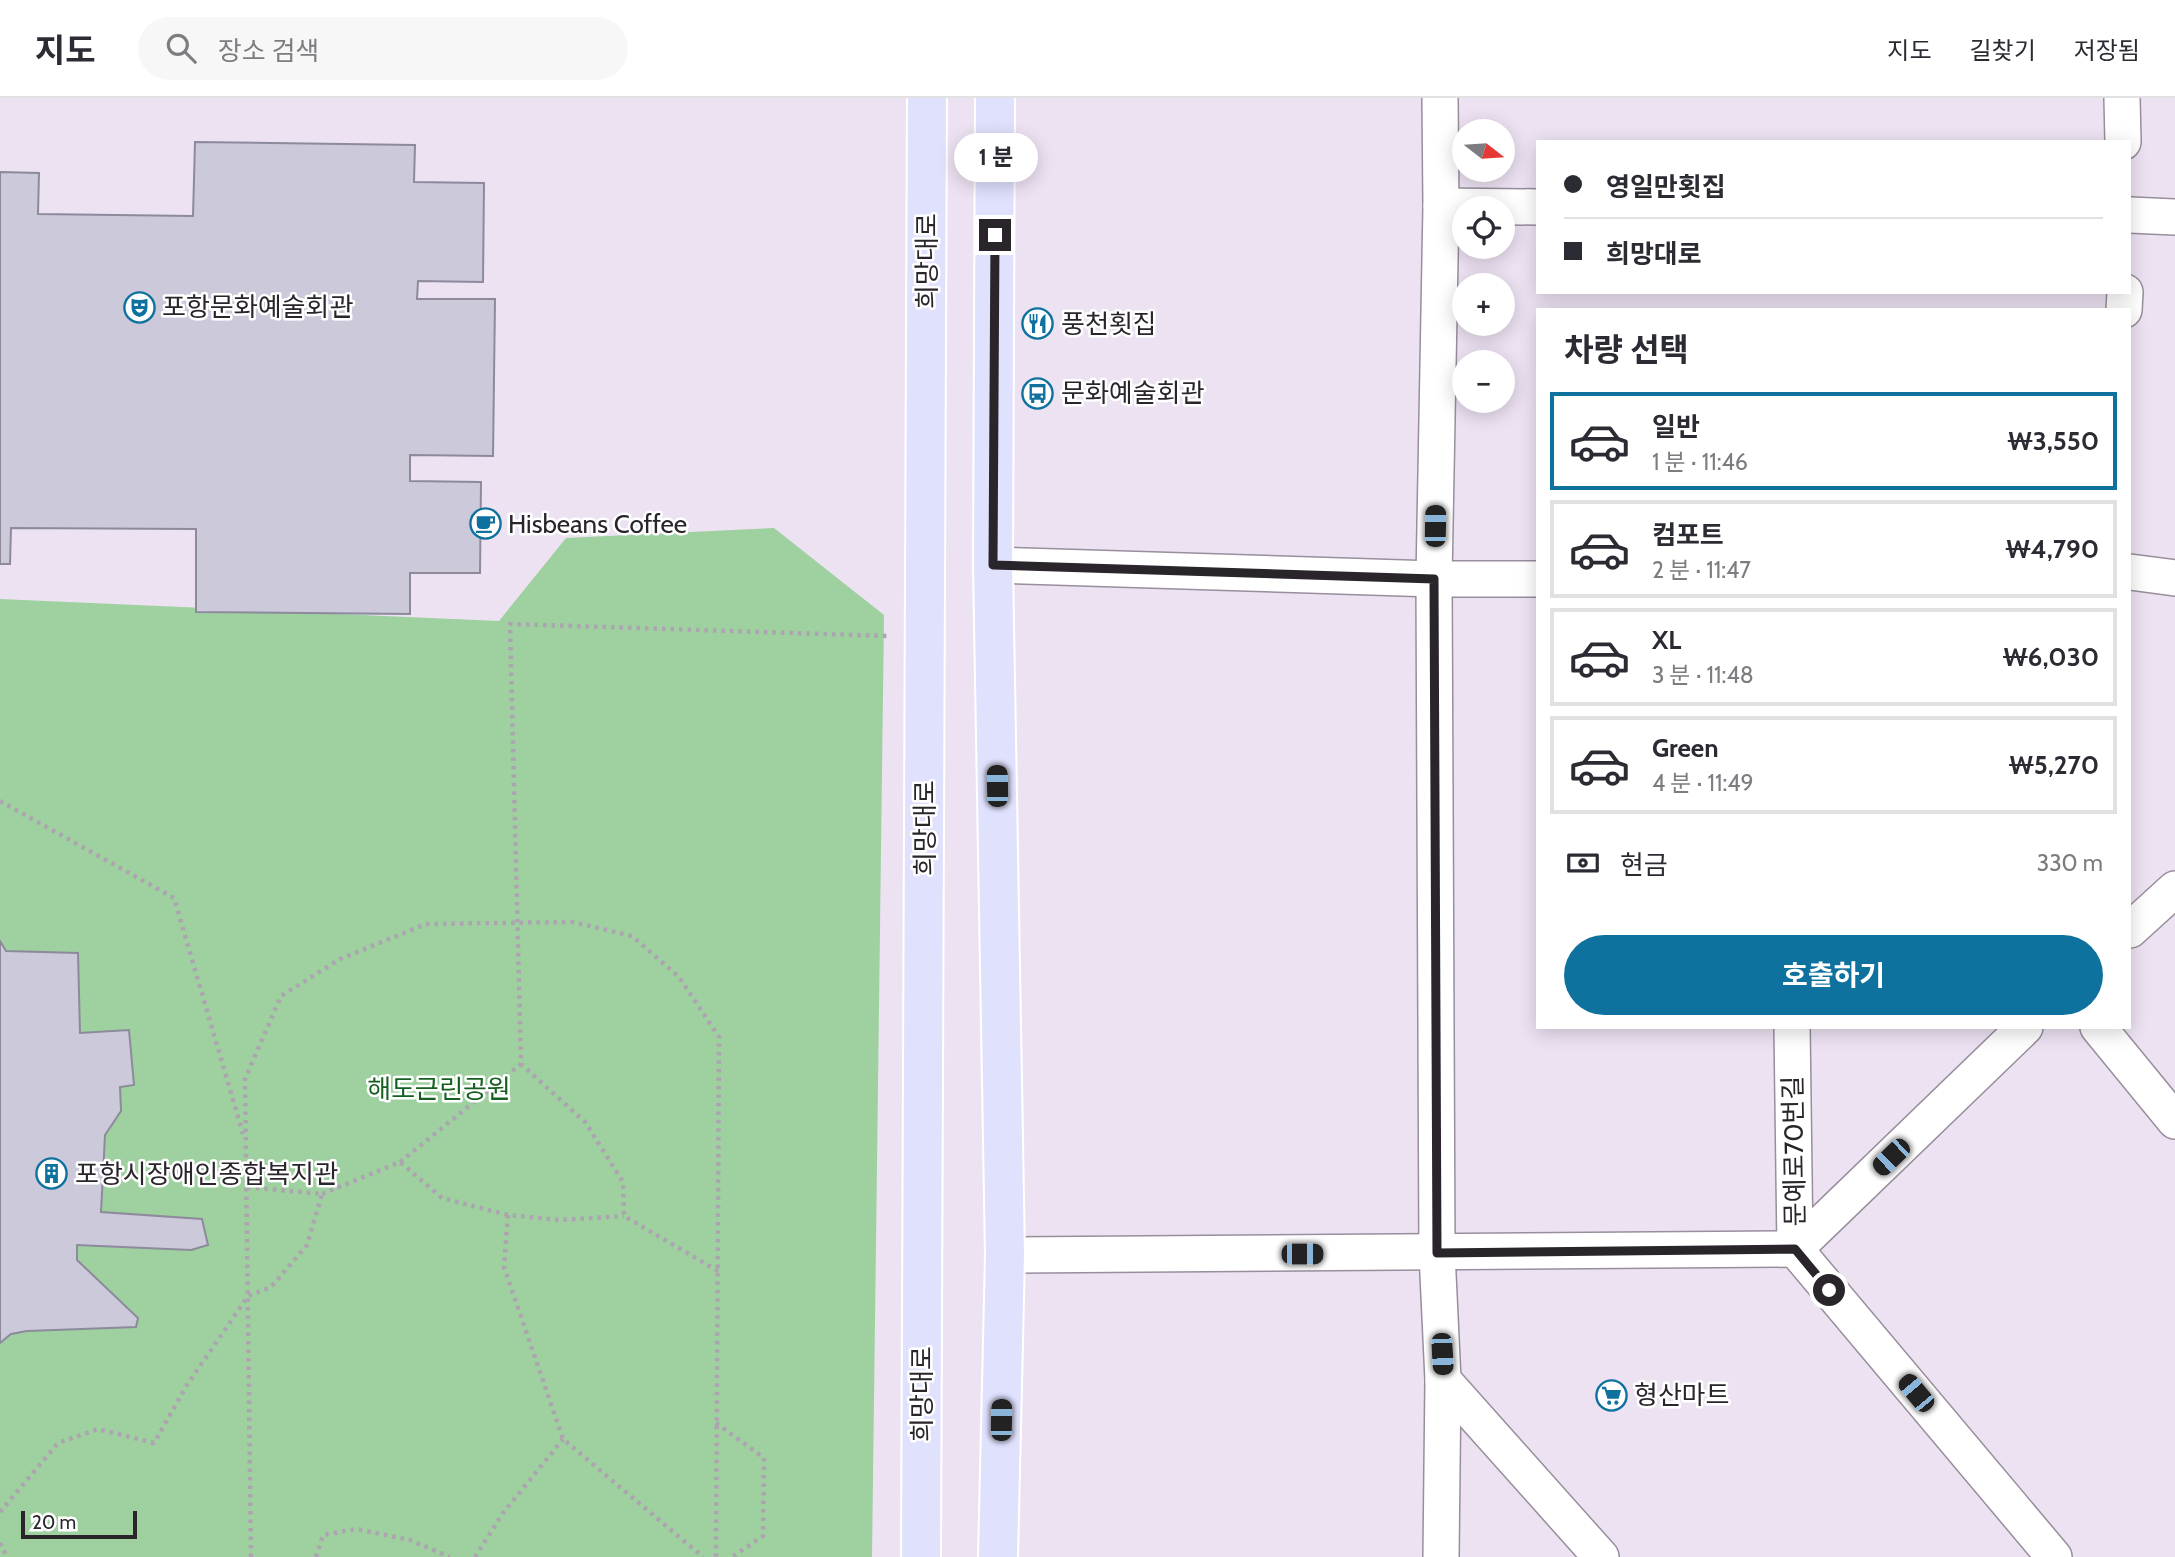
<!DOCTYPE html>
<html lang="ko">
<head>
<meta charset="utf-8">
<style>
	body { margin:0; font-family:Cabin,"Noto Sans KR",sans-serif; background:#f7f7f7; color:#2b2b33; height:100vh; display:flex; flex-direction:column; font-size:26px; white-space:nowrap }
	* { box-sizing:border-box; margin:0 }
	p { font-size:23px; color:#7c7c81 }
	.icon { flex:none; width:38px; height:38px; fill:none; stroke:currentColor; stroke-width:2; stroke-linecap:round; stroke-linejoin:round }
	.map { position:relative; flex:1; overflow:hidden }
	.side { position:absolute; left:1536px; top:210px; width:595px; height:721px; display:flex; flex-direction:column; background:#fff; border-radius:0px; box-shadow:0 4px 18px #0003 }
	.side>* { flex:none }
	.hud { position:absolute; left:1536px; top:42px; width:595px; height:154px; border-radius:0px; box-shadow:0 4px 18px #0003; display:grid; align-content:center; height:154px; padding:0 28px; background:#fff }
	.needle { width:46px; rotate:107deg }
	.tools { position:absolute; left:1452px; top:21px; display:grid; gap:14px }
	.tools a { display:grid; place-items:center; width:63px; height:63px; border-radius:50%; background:#fff; box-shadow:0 4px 18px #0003; font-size:35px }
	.scale { position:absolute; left:21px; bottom:18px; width:116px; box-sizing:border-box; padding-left:7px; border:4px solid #29252b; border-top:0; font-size:19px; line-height:24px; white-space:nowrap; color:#29252b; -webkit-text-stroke:5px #fff; paint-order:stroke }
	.end { position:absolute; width:32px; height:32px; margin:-16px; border:9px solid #29252b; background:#fff; box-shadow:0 0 0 4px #fff }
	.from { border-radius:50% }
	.bubble { position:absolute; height:49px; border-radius:24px; background:#fff; box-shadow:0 4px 18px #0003; font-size:23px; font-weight:700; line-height:49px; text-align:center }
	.car { position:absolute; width:21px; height:42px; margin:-21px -10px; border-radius:9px; box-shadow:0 0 5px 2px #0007; background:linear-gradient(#222 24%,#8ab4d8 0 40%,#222 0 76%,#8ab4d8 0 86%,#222 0) }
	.hud b { display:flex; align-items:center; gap:24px; height:66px; font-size:26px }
	.hud b+b { border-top:2px solid #e1e1e2 }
	.hud i { width:18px; height:18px; background:#2b2b33 }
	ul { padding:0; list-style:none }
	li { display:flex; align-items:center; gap:21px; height:98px; margin:0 14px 10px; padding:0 14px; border:4px solid #e1e1e2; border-radius:0px }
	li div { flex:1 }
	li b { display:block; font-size:26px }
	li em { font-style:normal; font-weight:700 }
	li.current { border-color:#0f719e }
	li>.icon { width:63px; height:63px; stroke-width:1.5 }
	h2 { padding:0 28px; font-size:32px; line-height:84px }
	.pay { display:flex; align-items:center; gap:18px; height:77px; padding:0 28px; font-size:26px }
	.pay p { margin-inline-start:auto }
	.primary-button { display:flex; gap:14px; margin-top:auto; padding:14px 28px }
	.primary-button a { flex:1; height:80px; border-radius:42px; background:#0f719e; color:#fff; font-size:28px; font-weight:700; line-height:80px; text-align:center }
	header { display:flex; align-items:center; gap:42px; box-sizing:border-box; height:98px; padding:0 35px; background:#fff; border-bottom:2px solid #e1e1e2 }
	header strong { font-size:33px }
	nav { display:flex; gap:38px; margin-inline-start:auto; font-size:24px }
	.search { width:490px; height:63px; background:#f7f7f7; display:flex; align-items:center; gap:18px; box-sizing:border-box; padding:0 24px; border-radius:38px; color:#7c7c81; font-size:26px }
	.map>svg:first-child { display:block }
	.green { fill:#9fd0a0 }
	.building { fill:#ccc9db; stroke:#8c8a9b; stroke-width:2 }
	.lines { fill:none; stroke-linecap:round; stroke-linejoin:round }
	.minor-casing { stroke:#988e9c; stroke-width:38 }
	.primary-casing { stroke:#fff; stroke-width:42 }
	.path { stroke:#aca4b0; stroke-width:4.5; stroke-dasharray:3.5 5; stroke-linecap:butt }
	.minor { stroke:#fff; stroke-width:35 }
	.primary { stroke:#e0e1fd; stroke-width:38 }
	.route { stroke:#29252b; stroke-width:9 }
	.labels { text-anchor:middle; stroke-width:5; stroke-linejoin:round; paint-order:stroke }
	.street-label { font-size:26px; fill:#29252b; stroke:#fff }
	.poi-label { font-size:26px; fill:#29252b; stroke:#fff; text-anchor:start }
	.park-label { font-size:26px; fill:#155f20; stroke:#fff }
</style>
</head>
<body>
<header>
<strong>지도</strong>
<div class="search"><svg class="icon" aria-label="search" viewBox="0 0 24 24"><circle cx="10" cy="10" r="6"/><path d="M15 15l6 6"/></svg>장소 검색</div>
<nav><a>지도</a><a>길찾기</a><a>저장됨</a></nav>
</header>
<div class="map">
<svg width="2175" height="1459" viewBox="0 0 2175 1459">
	<rect width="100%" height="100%" fill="#ede2f2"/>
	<path class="green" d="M 774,430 L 884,517 L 872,1459 L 0,1459 L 0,501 L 499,523 L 566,440 Z"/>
	<g class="building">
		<path d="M 195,44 L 415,47 L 414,84 L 484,85 L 483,184 L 418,183 L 417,201 L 495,201 L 493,358 L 410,357 L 410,383 L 481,384 L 480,475 L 410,475 L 410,516 L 196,514 L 196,431 L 11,430 L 10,466 L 0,466 L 0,74 L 39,75 L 38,116 L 193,118 Z"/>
		<path d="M 0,843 L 6,853 L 78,855 L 80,935 L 129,932 L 134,987 L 120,989 L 121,1013 L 105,1037 L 101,1114 L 202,1121 L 208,1147 L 191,1152 L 77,1147 L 77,1162 L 138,1220 L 136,1229 L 27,1233 L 11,1236 L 0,1245 Z"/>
	</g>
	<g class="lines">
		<defs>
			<g id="minor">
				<path d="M 1440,0 L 1441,108 L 1434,481 L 1437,1155 L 1443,1282 L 1441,1459"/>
				<path d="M 2122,0 L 2123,44"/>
				<path d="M 1441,108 L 1538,109"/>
				<path d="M 2130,117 L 2175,119"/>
				<path d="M 2124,212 L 2125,194"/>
				<path d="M 993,467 L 1434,481 L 1538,481"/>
				<path d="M 2130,474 L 2175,480"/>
				<path d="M 2130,832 L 2175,791"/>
				<path d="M 1792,929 L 1795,1151"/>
				<path d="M 2098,929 L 2175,1023"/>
				<path d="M 1795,1151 L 2054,1459"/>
				<path d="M 1795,1151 L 2025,929"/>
				<path d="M 1005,1157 L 1795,1151"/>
				<path d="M 1443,1282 L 1601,1459"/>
			</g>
			<g id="primary">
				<path d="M 995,0 L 993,467 L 1005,1157 L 998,1459"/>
				<path d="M 921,1459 L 927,0"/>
			</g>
		</defs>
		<use href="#minor" class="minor-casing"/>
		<use href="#primary" class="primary-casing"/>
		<g class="path">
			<path d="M 0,703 L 174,800 L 243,1036"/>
			<path d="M 400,1064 L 521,966"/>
			<path d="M 322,1096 L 400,1064 L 442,1100 L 508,1117 L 559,1122 L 624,1118"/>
			<path d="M 508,1117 L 504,1169 L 563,1341 L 703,1459"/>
			<path d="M 718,1173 L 624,1118 L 623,1084 L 585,1024 L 521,966 L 510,526 L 888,538"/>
			<path d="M 716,1325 L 764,1360 L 763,1438 L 732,1459"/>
			<path d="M 0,1414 L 58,1345 L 98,1331 L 154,1345 L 187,1287 L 248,1198 L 271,1189 L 307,1147 L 322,1096 L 247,1089"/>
			<path d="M 0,1445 L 7,1459"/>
			<path d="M 251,1459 L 245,981 L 281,898 L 340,861 L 426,826 L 573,824 L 632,838 L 679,879 L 719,939 L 716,1459"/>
			<path d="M 316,1459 L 323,1437 L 356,1431 L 410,1442 L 450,1459"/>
			<path d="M 475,1459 L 503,1415 L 563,1341"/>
		</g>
		<use href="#minor" class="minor"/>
		<use href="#primary" class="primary"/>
	</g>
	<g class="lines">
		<path class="route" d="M 995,137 L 993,467 L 1434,481 L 1437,1155 L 1795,1151 L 1829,1192"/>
	</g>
	<defs>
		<symbol id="theatre-ring" viewBox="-11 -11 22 22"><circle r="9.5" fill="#fff" stroke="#0f719e" stroke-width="1.5"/><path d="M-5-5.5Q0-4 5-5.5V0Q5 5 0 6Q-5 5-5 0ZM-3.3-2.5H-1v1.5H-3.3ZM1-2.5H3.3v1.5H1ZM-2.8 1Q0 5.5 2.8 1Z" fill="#0f719e"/></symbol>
		<symbol id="restaurant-ring" viewBox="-11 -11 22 22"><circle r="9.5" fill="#fff" stroke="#0f719e" stroke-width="1.5"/><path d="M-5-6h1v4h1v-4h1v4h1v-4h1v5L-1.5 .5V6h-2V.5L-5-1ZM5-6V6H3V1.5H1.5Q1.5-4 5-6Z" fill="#0f719e"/></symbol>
		<symbol id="bus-ring" viewBox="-11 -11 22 22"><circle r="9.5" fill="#fff" stroke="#0f719e" stroke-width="1.5"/><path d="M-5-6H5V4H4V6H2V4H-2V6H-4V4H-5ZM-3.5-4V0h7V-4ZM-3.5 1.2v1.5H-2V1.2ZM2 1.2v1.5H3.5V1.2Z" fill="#0f719e"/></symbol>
		<symbol id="cafe-ring" viewBox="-11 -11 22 22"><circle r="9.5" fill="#fff" stroke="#0f719e" stroke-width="1.5"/><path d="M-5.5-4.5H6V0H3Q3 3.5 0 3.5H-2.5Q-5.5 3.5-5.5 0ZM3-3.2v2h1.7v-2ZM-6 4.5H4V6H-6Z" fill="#0f719e"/></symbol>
		<symbol id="building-ring" viewBox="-11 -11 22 22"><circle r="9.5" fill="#fff" stroke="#0f719e" stroke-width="1.5"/><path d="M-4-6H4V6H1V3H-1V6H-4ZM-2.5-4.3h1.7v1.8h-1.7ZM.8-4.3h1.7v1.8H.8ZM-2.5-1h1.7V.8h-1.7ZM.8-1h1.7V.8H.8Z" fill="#0f719e"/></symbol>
		<symbol id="supermarket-ring" viewBox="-11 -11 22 22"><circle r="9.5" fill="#fff" stroke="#0f719e" stroke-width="1.5"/><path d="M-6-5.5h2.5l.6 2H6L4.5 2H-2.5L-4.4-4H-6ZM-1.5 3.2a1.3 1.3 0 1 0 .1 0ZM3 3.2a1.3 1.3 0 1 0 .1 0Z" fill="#0f719e"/></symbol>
	</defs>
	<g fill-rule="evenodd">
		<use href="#theatre-ring" x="122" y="192" width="35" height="35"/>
		<use href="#restaurant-ring" x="1020" y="208" width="35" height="35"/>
		<use href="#bus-ring" x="1020" y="278" width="35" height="35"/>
		<use href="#cafe-ring" x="468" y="408" width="35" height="35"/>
		<use href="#building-ring" x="34" y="1058" width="35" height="35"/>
		<use href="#supermarket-ring" x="1594" y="1280" width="35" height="35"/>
	</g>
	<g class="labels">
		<g class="street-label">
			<text transform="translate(927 163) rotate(-90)" y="9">희망대로</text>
			<text transform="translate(925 730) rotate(-90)" y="9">희망대로</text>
			<text transform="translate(1794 1053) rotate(-91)" y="9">문예로70번길</text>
			<text transform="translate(922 1296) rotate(-90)" y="9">희망대로</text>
		</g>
		<g class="poi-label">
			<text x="162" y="218">포항문화예술회관</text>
			<text x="1061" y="235">풍천횟집</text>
			<text x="1061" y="304">문화예술회관</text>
			<text x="508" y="435">Hisbeans Coffee</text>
			<text x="75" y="1085">포항시장애인종합복지관</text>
			<text x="1634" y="1306">형산마트</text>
		</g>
		<g class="park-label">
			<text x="439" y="1000">해도근린공원</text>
		</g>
	</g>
</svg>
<div class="tools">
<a><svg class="needle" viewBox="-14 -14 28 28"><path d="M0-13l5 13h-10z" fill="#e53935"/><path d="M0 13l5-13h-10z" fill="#7c7c81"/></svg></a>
<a><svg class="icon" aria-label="locate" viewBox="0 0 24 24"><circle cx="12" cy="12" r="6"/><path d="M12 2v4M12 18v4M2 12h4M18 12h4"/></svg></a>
<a>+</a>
<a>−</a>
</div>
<div class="scale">20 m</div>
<i class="end from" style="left:1829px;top:1192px"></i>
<i class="end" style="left:995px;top:137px"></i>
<div class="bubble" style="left:954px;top:35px;width:84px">1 분</div>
<i class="car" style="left:1435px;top:428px;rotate:1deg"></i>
<i class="car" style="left:997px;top:688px;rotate:359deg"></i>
<i class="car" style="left:1891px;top:1059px;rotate:226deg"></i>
<i class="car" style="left:1302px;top:1156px;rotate:90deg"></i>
<i class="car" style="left:1442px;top:1256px;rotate:177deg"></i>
<i class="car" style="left:1916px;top:1295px;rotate:320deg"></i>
<i class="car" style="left:1001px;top:1322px;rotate:1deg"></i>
<div class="hud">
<b><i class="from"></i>영일만횟집</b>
<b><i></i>희망대로</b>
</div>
<section class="side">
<h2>차량 선택</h2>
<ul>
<li class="current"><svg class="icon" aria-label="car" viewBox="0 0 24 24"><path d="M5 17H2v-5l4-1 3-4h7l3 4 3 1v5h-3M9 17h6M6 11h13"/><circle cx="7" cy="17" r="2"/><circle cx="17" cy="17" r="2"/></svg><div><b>일반</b><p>1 분 · 11:46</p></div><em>₩3,550</em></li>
<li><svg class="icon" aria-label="car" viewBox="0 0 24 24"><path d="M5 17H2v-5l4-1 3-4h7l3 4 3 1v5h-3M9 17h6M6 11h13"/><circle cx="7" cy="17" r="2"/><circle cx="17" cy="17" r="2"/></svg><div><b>컴포트</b><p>2 분 · 11:47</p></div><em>₩4,790</em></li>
<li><svg class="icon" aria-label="car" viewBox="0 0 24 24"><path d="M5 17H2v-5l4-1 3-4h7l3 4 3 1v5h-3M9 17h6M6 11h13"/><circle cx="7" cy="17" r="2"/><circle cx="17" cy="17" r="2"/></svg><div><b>XL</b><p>3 분 · 11:48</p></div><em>₩6,030</em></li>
<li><svg class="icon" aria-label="car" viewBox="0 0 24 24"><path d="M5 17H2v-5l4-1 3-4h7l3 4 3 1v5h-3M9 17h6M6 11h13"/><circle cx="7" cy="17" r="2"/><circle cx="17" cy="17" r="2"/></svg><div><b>Green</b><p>4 분 · 11:49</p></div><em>₩5,270</em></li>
</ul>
<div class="pay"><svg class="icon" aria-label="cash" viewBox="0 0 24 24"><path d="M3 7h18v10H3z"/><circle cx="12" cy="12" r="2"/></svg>현금<p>330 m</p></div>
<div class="primary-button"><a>호출하기</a></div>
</section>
</div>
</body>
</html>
